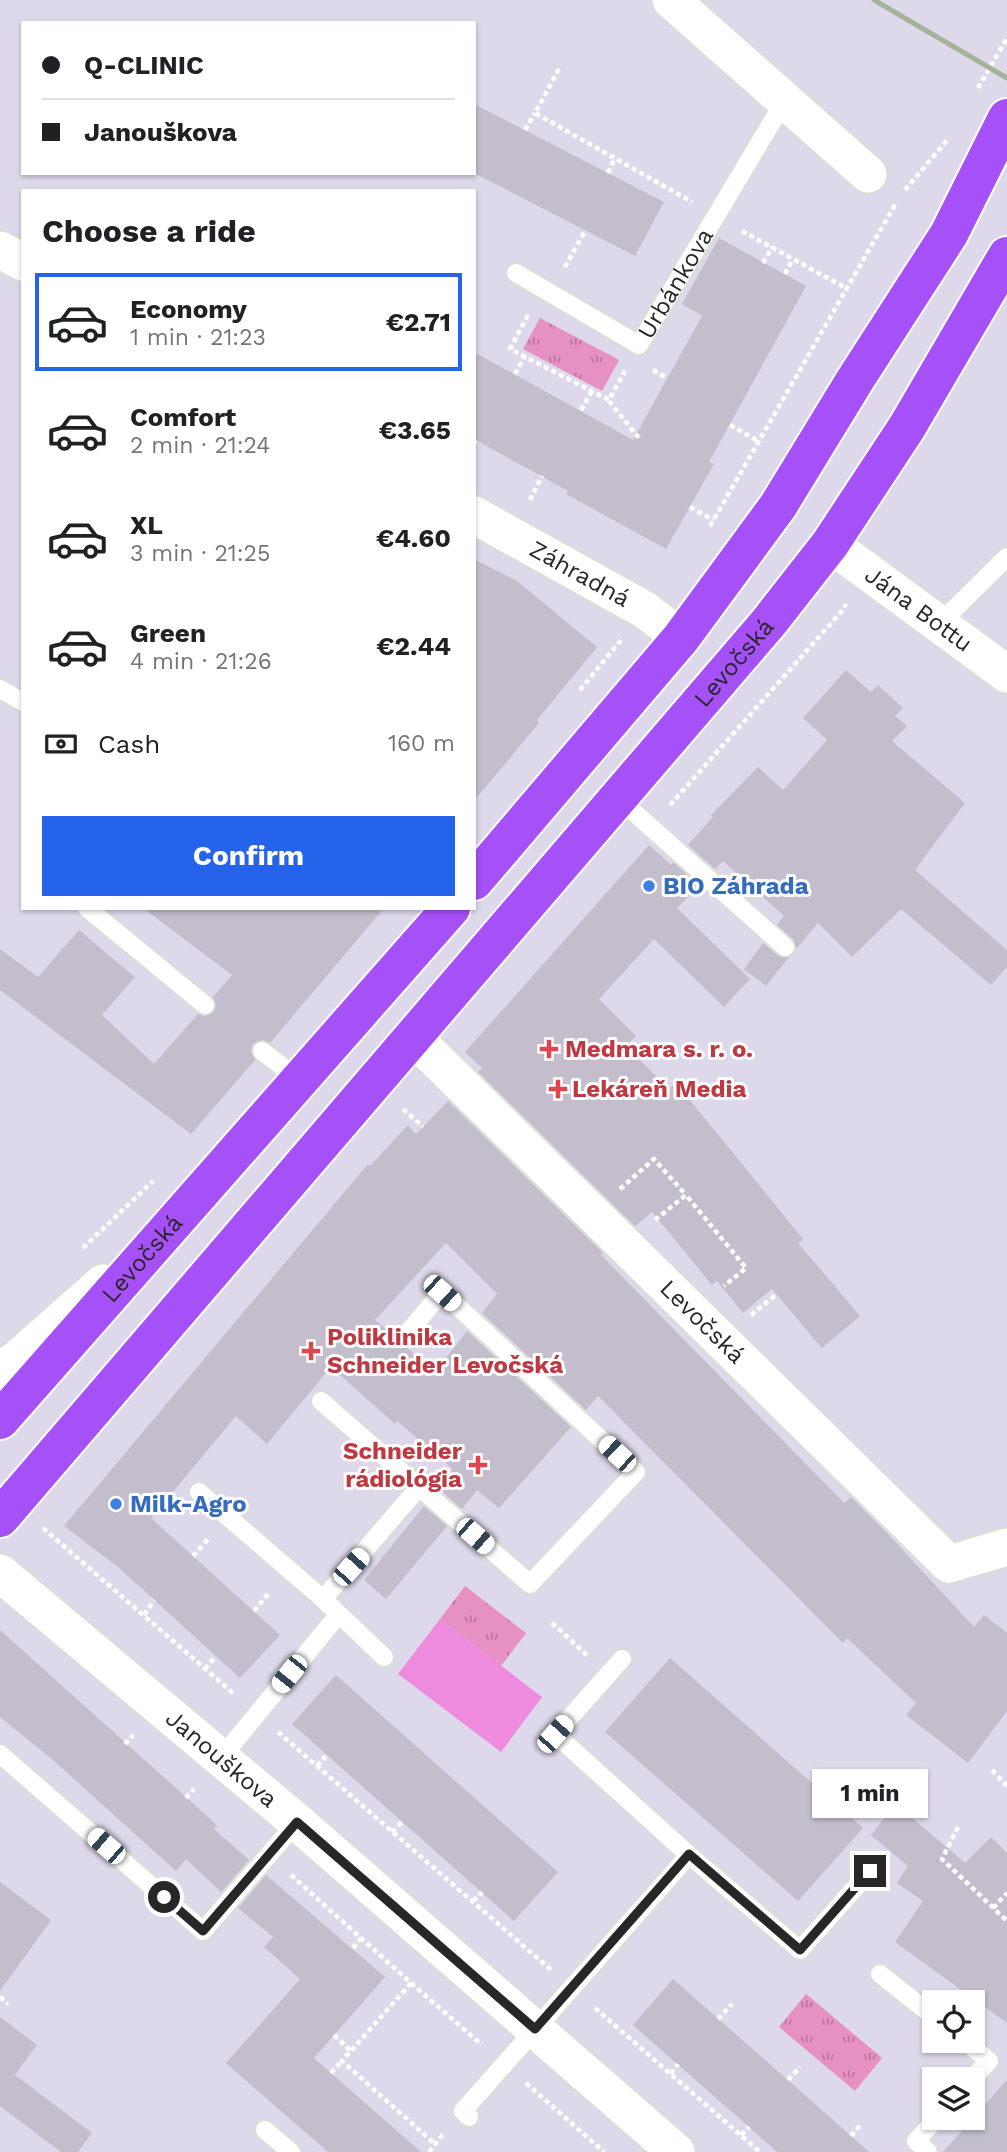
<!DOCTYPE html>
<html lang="en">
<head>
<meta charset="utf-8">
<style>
	body { margin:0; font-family:"Work Sans",sans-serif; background:#f6f6f6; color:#202124; height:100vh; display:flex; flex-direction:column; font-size:26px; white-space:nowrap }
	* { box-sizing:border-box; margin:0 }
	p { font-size:23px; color:#757577 }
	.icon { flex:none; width:38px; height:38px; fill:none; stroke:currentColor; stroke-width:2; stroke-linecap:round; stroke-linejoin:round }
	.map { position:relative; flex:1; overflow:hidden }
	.panel { position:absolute; left:21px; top:189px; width:455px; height:721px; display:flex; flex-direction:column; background:#fff; border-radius:0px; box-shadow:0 2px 5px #0004 }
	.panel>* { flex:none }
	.hud { position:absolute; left:21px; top:21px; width:455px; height:154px; border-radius:0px; box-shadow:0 2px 5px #0004; display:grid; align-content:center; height:154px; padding:0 21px; background:#fff }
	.buttons { position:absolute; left:922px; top:1990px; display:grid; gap:14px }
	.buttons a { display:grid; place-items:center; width:63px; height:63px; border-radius:0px; background:#fff; box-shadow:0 2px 5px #0004; font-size:35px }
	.end { position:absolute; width:32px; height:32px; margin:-16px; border:9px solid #272727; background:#fff; box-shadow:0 0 0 4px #fff }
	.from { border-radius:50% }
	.bubble { position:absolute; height:49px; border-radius:0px; background:#fff; box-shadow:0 2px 5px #0004; font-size:23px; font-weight:700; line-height:49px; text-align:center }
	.car { position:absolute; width:21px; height:42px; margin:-21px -10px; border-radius:9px; box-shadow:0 0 5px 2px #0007; background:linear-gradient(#fff 24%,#345 0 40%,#fff 0 76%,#345 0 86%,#fff 0) }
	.hud b { display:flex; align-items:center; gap:24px; height:66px; font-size:26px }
	.hud b+b { border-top:2px solid #e0e0e0 }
	.hud i { width:18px; height:18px; background:#202124 }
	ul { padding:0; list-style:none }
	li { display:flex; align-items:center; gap:21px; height:98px; margin:0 14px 10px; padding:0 7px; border:4px solid transparent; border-radius:0px }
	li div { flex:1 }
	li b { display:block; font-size:26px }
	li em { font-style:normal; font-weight:700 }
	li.current { border-color:#2563eb }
	li>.icon { width:63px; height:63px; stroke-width:1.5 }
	h2 { padding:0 21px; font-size:32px; line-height:84px }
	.pay { display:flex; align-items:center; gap:18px; height:77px; padding:0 21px; font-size:26px }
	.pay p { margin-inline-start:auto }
	.action { display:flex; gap:14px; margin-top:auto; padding:14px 21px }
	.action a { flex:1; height:80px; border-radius:0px; background:#2563eb; color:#fff; font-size:28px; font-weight:700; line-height:80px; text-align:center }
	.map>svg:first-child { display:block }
	.park { fill:url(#park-tufts) }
	.pitch { fill:#ee8bde }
	.building { fill:#c3bdcc }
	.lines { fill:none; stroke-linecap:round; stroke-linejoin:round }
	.service-casing { stroke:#d6e2cd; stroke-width:21 }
	.minor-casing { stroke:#d6e2cd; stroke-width:40 }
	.primary-casing { stroke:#fff; stroke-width:42 }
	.path { stroke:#fff; stroke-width:4.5; stroke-dasharray:5 3.5; stroke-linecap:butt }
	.service { stroke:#fff; stroke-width:18 }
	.minor { stroke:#fff; stroke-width:37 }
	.primary { stroke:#a650f8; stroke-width:38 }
	.rail { stroke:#a5b39b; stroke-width:5 }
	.route { stroke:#272727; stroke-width:9 }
	.shop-dot { fill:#3f7fe0; stroke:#fff; stroke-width:2.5 }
	.health-dot { fill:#e0444e; stroke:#fff; stroke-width:2.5 }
	.labels { text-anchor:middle; stroke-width:6; stroke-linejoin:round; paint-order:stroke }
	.street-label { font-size:24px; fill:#272727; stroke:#fff }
	.shop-label { font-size:24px; font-weight:bold; fill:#366cbe; stroke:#fff; text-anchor:start }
	.health-label { font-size:24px; font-weight:bold; fill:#be3a42; stroke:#fff; text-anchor:start }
</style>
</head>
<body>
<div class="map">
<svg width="1007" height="2152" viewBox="0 0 1007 2152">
	<defs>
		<pattern id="park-tufts" width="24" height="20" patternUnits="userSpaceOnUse" patternTransform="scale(1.75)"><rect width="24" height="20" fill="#e690c3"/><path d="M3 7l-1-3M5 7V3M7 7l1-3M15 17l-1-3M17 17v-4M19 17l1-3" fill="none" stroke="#ba769e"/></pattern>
	</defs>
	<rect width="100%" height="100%" fill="#ded8eb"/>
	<g class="park">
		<path d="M 540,318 L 619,360 L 602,391 L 523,349 Z"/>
		<path d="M 465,1586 L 526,1633 L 501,1666 L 440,1619 Z"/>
		<path d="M 806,1994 L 882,2058 L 855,2091 L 779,2027 Z"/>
	</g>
	<path class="pitch" d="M 440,1619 L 542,1697 L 501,1752 L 398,1674 Z"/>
	<g class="building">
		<path d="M 474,104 L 664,202 L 635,256 L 474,173 Z"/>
		<path d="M 719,238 L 806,286 L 709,462 L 714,464 L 666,549 L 566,494 L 568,491 L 474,439 L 474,352 L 633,440 L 702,316 L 682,304 Z"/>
		<path d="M 474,559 L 517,581 L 597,647 L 537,720 L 539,723 L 474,801 Z"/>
		<path d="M 846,670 L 871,692 L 878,685 L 903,708 L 895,716 L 907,726 L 892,741 L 965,803 L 915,870 L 1007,950 L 1007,967 L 991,985 L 901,909 L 852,957 L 818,923 L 796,949 L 793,939 L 777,925 L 784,916 L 723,861 L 715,869 L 688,845 L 713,817 L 711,815 L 758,767 L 783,790 L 827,740 L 803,718 Z"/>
		<path d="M 649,845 L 671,865 L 673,862 L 699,886 L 677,908 L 750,979 L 724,1007 L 654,939 L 599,999 L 636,1036 L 626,1046 L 669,1089 L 676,1083 L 803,1239 L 798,1243 L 860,1316 L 822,1348 L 772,1289 L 743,1313 L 717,1281 L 712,1285 L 652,1212 L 635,1226 L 478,1072 L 482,1068 L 465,1052 Z"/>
		<path d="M 143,908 L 384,908 L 270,1043 L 263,1040 L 253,1044 L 251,1050 L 255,1060 L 191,1134 L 0,990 L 0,949 L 38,977 L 79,930 L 135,977 L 102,1015 L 154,1064 L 198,1014 L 204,1016 L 213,1013 L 216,1006 L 213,997 L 232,975 Z"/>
		<path d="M 763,943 L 778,956 L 789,957 L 766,986 L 744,969 Z"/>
		<path d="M 448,1101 L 603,1253 L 601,1255 L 844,1503 L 851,1497 L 888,1534 L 974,1627 L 984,1615 L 1007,1633 L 1007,1711 L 968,1763 L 906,1715 L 916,1703 L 847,1638 L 843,1643 L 598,1396 L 586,1410 L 482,1313 L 497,1294 L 446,1243 L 375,1320 L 435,1372 L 467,1331 L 571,1427 L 499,1508 L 477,1490 L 462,1509 L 438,1488 L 453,1469 L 397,1421 L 395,1424 L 331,1367 L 267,1444 L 236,1416 L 151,1518 L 280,1635 L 240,1678 L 118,1567 L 64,1526 L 368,1164 L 370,1166 L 408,1125 L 416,1134 Z"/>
		<path d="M 424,1506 L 447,1526 L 386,1599 L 364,1580 Z"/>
		<path d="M 0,1630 L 217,1825 L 214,1829 L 249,1860 L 221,1892 L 186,1859 L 176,1871 L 53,1760 L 0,1717 Z"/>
		<path d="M 670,1658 L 863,1828 L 798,1901 L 605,1732 Z"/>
		<path d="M 336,1675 L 558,1872 L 514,1921 L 292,1724 Z"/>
		<path d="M 896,1804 L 965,1863 L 991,1837 L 1007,1853 L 1007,2023 L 895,1942 L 923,1901 L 897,1883 L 908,1866 L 871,1835 Z"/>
		<path d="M 266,1875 L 385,1977 L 314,2058 L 421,2152 L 328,2152 L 226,2063 L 300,1979 L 264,1947 L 273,1937 L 238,1908 Z"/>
		<path d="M 0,1882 L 51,1920 L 0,1991 Z"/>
		<path d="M 673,1979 L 788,2080 L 869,2152 L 777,2152 L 749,2127 L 633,2025 Z"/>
		<path d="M 0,2017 L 37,2045 L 15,2075 L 92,2133 L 78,2152 L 61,2152 L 0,2106 Z"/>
		<path d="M 1007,2080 L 1007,2152 L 943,2152 L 976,2115 Z"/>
	</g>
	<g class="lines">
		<defs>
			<g id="service">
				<path id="s1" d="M 516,273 L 639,345 L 785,100"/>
				<path d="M 939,624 L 1007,557"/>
				<path d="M 0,689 L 23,702"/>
				<path d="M 618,798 L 785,947"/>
				<path d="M 87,908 L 205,1005"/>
				<path d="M 262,1051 L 300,1080"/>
				<path d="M 321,1401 L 530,1584 L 636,1472 L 442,1292 L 410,1330"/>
				<path d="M 199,1492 L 323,1599 L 384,1657"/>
				<path d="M 323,1599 L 419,1487"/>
				<path d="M 622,1659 L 555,1734 L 689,1855"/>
				<path d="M 0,1754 L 203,1931 L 297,1822"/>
				<path d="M 221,1758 L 338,1615"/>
				<path d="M 880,1974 L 934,2017"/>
				<path d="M 964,2040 L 989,2061 L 972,2079"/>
				<path d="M 469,2117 L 463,2111 L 689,1855 L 800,1950 L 870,1871"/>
				<path d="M 265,2130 L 291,2152"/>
				<path d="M 928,2152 L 916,2141 L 937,2118"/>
			</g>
			<g id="minor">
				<path d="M 671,0 L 868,174"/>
				<path d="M 0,250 L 23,262"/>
				<path id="s2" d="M 474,515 L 645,610 L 681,638"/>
				<path id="s3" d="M 830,544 L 1007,674"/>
				<path id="s4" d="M 413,1037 L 949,1564 L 1007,1547"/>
				<path d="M 0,1370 L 17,1359 L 103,1283"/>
				<path id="s5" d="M 0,1573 L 297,1822 L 676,2152"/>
			</g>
			<g id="primary">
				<path d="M 474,881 L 681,638 L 778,506 L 855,380 L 949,234 L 1007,118"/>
				<path id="s6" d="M 0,1420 L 451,908"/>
				<path id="s7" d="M 0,1518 L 769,622 L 830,544 L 907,427 L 1007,256"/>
			</g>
		</defs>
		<use href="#service" class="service-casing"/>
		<use href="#minor" class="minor-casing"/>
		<use href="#primary" class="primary-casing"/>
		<g class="path">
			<path d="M 559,69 L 535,113 L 692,202"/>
			<path d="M 978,88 L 1007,38"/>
			<path d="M 525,130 L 535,113"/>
			<path d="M 608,173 L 615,158"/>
			<path d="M 905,190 L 949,138"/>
			<path d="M 742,231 L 846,288"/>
			<path d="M 763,263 L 772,247"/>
			<path d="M 565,267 L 585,231"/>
			<path d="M 785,274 L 793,259"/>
			<path d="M 528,315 L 510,349 L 609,400 L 625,371"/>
			<path d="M 653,370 L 667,378"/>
			<path d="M 515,374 L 525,356"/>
			<path d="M 609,401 L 639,438"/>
			<path d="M 581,410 L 592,391"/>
			<path d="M 730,425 L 758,441"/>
			<path d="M 474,443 L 476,440"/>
			<path d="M 530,500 L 542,476"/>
			<path d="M 690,507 L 713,520"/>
			<path d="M 710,526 L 896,203"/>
			<path d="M 580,690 L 621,640"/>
			<path d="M 670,805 L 842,611 L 846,604"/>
			<path d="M 403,1109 L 423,1127"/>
			<path d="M 620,1189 L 654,1159 L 686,1195"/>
			<path d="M 655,1220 L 686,1195 L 746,1268 L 724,1286"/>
			<path d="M 83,1248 L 153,1181"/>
			<path d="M 751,1315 L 777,1294"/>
			<path d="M 43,1528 L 234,1694"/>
			<path d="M 193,1556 L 209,1538"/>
			<path d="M 254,1611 L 269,1593"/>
			<path d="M 144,1615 L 154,1600"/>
			<path d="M 552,1623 L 587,1655"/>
			<path d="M 205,1669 L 216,1656"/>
			<path d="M 278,1732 L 551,1970"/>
			<path d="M 125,1744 L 133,1735"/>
			<path d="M 317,1766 L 327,1755"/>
			<path d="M 992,1770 L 1007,1786"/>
			<path d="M 186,1798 L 194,1789"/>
			<path d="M 958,1827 L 942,1859 L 1007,1921"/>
			<path d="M 392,1832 L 402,1822"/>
			<path d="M 291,1875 L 411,1983 L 342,2061 L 435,2144"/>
			<path d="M 473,1901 L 482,1892"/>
			<path d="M 993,1908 L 1007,1893"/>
			<path d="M 353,1948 L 361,1938"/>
			<path d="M 411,1983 L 482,2045"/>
			<path d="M 0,1997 L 8,2004"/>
			<path d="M 595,2008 L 760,2152"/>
			<path d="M 718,2019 L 732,2004"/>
			<path d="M 334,2035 L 351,2051"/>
			<path d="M 331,2073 L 342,2061"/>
			<path d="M 671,2074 L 678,2064"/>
			<path d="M 788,2080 L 800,2067"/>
			<path d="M 526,2083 L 604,2152"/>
			<path d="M 741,2135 L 749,2127"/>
			<path d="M 851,2136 L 862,2123"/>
			<path d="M 429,2152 L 444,2133"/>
		</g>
		<use href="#service" class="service"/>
		<use href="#minor" class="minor"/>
		<use href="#primary" class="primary"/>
		<path class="rail" d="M 874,0 L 1007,78"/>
	</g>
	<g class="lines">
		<path class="route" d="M 164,1897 L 203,1931 L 297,1822 L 535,2029 L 689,1854 L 800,1950 L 870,1871"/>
	</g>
	<g class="shop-dot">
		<circle cx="649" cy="886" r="7"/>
		<circle cx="116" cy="1504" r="7"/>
	</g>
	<g class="health-dot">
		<path d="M545.5 1038.5h7v7h7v7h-7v7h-7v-7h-7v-7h7z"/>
		<path d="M554.5 1078.5h7v7h7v7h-7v7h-7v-7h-7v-7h7z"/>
		<path d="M307.5 1340.5h7v7h7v7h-7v7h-7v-7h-7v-7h7z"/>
		<path d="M474.5 1454.5h7v7h7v7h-7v7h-7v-7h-7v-7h7z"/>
	</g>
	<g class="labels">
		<g class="street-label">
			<text dy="8" stroke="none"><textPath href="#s1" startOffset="214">Urbánkova</textPath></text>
			<text dy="8" stroke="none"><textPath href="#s2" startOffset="121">Záhradná</textPath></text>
			<text dy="8" stroke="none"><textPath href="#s3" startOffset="110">Jána Bottu</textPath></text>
			<text dy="8" stroke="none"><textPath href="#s7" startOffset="1127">Levočská</textPath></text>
			<text dy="8" stroke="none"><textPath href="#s6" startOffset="215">Levočská</textPath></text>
			<text dy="8" stroke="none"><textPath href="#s4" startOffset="406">Levočská</textPath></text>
			<text dy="8" stroke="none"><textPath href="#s5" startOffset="289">Janouškova</textPath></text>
		</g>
		<g class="shop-label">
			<text x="663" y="894">BIO Záhrada</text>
			<text x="130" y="1512">Milk-Agro</text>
		</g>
		<g class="health-label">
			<text x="565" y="1057">Medmara s. r. o.</text>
			<text x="572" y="1097">Lekáreň Media</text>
			<text x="327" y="1345">Poliklinika<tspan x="327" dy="28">Schneider Levočská</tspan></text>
			<text x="462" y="1459" text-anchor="end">Schneider<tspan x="462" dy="28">rádiológia</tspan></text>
		</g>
	</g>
</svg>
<div class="buttons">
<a><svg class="icon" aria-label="locate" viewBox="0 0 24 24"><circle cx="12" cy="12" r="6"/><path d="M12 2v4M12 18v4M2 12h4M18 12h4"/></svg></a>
<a><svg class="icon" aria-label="layers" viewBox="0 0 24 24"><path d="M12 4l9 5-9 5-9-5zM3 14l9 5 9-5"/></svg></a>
</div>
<i class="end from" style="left:164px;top:1897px"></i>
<i class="end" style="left:870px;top:1871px"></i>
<div class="bubble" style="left:812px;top:1769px;width:116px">1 min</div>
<i class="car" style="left:442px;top:1293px;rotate:132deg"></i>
<i class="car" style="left:617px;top:1454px;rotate:313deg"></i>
<i class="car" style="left:475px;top:1536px;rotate:131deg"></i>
<i class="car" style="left:351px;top:1567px;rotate:42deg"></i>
<i class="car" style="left:289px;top:1674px;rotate:219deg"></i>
<i class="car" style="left:555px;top:1734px;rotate:42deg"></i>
<i class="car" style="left:106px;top:1846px;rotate:311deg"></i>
<div class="hud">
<b><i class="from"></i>Q-CLINIC</b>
<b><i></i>Janouškova</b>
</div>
<section class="panel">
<h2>Choose a ride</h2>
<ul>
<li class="current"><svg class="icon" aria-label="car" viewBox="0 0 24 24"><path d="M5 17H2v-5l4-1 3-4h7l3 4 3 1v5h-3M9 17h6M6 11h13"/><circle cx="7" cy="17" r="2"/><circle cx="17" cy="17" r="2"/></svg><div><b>Economy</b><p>1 min · 21:23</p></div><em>€2.71</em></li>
<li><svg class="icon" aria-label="car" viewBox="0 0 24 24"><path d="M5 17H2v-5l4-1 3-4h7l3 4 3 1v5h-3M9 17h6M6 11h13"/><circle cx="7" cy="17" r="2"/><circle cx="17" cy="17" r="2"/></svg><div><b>Comfort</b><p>2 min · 21:24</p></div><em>€3.65</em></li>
<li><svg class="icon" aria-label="car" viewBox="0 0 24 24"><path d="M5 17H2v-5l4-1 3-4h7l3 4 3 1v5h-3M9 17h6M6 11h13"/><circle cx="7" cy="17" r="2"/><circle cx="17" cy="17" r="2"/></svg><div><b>XL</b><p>3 min · 21:25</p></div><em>€4.60</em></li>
<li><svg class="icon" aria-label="car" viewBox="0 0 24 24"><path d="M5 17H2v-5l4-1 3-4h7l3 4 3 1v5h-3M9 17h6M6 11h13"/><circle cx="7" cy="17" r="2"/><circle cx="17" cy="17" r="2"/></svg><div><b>Green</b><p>4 min · 21:26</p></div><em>€2.44</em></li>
</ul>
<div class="pay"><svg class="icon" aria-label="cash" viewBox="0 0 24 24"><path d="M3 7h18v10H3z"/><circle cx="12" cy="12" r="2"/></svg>Cash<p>160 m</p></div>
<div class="action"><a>Confirm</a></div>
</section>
</div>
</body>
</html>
